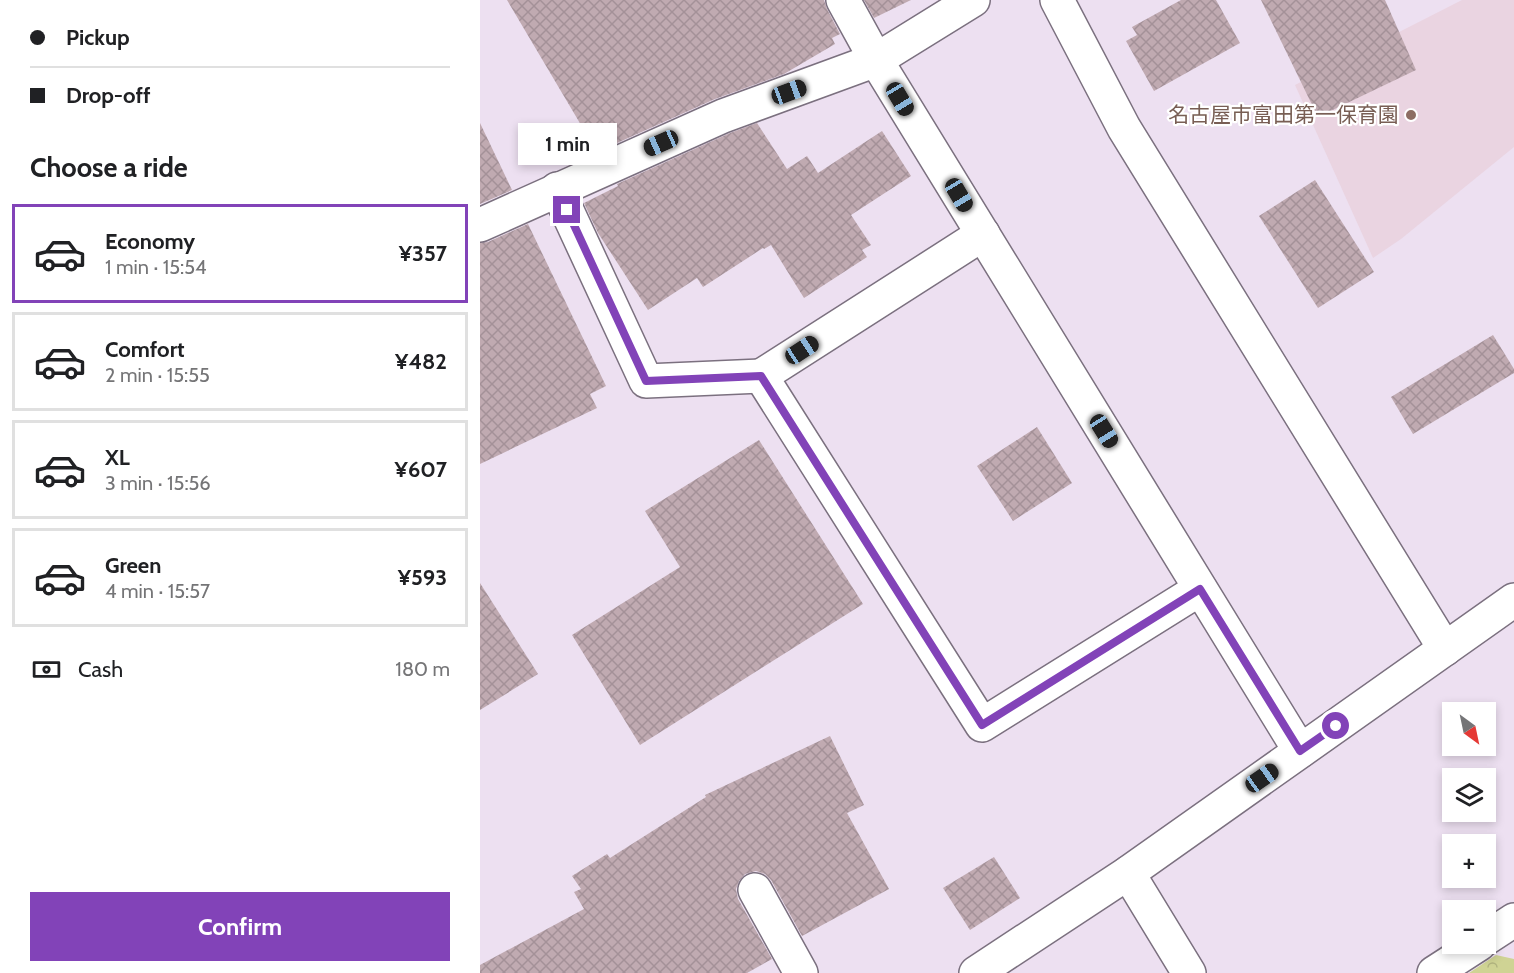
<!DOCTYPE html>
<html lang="en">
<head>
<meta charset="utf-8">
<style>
	body { margin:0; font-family:Cabin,"Noto Sans JP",sans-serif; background:#f2f2f2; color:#202124; height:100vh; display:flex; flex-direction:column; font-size:22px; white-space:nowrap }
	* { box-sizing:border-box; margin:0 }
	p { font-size:20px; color:#757577 }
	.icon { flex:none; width:33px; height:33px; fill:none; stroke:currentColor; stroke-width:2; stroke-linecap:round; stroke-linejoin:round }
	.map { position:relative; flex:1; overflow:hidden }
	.details { display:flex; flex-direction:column; background:#fff; width:480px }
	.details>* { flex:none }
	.guide { display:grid; align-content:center; height:132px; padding:0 30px; background:#fff }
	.needle { width:39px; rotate:147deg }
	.tools { position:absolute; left:962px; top:702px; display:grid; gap:12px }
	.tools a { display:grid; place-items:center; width:54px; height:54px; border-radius:0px; background:#fff; box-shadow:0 3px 9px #0003; font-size:30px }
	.end { position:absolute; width:27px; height:27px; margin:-14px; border:8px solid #8243b8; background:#fff; box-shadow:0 0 0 3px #fff }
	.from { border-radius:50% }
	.bubble { position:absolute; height:42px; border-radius:0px; background:#fff; box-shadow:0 3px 9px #0003; font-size:20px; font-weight:800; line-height:42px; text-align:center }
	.car { position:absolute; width:18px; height:36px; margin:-18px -9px; border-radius:8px; box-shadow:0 0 4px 2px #0007; background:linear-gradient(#222 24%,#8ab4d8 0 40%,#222 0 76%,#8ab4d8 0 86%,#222 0) }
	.guide b { display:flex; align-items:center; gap:21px; height:57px; font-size:22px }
	.guide b+b { border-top:2px solid #e0e0e0 }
	.guide i { width:15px; height:15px; background:#202124 }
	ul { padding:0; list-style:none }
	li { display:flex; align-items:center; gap:18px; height:99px; margin:0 12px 9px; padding:0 18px; border:3px solid #e0e0e0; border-radius:0px }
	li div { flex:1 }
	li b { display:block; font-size:22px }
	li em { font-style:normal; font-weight:800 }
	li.on { border-color:#8243b8 }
	li>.icon { width:54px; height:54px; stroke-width:1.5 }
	h2 { padding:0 30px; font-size:27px; line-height:72px }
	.pay { display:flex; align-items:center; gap:15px; height:66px; padding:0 30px; font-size:22px }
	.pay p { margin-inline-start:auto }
	.primary-button { display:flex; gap:12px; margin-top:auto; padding:12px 30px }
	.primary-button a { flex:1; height:69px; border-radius:0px; background:#8243b8; color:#fff; font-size:24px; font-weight:800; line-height:69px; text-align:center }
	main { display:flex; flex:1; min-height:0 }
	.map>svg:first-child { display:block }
	.education { fill:#ead4e1 }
	.park { fill:url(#park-crowns) }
	.building { fill:url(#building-cross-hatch) }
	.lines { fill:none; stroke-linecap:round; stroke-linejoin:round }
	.minor-casing { stroke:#7b707f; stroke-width:36 }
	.minor { stroke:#fff; stroke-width:33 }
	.route { stroke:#8243b8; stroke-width:8 }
	.education-dot { fill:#8d6e63; stroke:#fff; stroke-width:2 }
	.labels { text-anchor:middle; stroke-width:4.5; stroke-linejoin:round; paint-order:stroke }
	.education-label { font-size:21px; fill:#785e54; stroke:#fff; text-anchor:end }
</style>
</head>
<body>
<main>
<section class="details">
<div class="guide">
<b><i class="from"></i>Pickup</b>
<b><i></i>Drop-off</b>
</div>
<h2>Choose a ride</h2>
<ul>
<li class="on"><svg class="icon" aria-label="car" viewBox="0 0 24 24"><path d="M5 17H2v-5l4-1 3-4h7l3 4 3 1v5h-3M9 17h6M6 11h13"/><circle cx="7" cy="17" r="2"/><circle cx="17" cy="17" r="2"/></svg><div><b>Economy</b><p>1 min · 15:54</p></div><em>¥357</em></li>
<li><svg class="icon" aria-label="car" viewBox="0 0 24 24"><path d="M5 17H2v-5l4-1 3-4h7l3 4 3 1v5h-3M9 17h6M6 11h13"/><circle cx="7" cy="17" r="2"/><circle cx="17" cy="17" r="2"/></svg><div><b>Comfort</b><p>2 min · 15:55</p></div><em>¥482</em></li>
<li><svg class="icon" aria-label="car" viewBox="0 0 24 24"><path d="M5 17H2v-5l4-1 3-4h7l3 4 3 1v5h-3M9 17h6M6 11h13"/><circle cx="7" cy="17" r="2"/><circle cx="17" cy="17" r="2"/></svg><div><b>XL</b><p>3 min · 15:56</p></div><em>¥607</em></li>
<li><svg class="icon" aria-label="car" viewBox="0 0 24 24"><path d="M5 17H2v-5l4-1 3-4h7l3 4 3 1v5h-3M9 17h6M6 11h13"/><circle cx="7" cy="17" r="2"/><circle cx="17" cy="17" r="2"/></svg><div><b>Green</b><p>4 min · 15:57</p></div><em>¥593</em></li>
</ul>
<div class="pay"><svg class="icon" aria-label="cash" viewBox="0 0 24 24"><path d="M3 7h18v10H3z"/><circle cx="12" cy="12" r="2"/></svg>Cash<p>180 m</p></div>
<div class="primary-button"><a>Confirm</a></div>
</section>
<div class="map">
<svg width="1034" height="973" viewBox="0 0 1034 973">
	<defs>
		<pattern id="park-crowns" width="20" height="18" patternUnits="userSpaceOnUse" patternTransform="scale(1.5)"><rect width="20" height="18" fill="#cfd394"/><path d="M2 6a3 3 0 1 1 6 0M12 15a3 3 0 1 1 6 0" fill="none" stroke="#b1b47f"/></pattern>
		<pattern id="building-cross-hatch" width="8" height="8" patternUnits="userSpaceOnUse" patternTransform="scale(1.5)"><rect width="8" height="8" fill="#c0aab1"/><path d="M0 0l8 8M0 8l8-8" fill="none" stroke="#a49198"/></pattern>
	</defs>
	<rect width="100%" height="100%" fill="#ede0f1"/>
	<path class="education" d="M 982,0 L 1034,0 L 1034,147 L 921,239 L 893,258 L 815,85 Z"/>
	<path class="park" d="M 1016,955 L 1034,959 L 1034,973 L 989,973 Z"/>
	<g class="building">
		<path d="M 27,0 L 344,0 L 347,9 L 360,34 L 352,38 L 355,44 L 304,74 L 235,99 L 117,152 Z"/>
		<path d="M 384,0 L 431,0 L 394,18 Z"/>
		<path d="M 701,0 L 736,0 L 760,43 L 674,91 L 646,41 L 657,35 L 652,27 Z"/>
		<path d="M 781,0 L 905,0 L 936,70 L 838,117 Z"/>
		<path d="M 0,123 L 32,190 L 0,204 Z"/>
		<path d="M 277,123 L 307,169 L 327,156 L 338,173 L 402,131 L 431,176 L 371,215 L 391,245 L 382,250 L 387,257 L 324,298 L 291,245 L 284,249 L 283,248 L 223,287 L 217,278 L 168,310 L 118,233 L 104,203 L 138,186 L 137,184 L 250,133 Z"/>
		<path d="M 835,180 L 894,272 L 838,308 L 779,216 Z"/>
		<path d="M 48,224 L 126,386 L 110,394 L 117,408 L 0,464 L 0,243 L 8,242 Z"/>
		<path d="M 1013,335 L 1034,369 L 1034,373 L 933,434 L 911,397 Z"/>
		<path d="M 557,427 L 592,483 L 533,521 L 497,466 Z"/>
		<path d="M 279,440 L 383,604 L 160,745 L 92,635 L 200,567 L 165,511 Z"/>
		<path d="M 0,583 L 58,674 L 0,710 Z"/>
		<path d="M 350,736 L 384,805 L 367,813 L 409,889 L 322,936 L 291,880 L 285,874 L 276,871 L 265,874 L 259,881 L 256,889 L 258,899 L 292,959 L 267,973 L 0,973 L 0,965 L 104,909 L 94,892 L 101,889 L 92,876 L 127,854 L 130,858 L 226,797 L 225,795 Z"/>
		<path d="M 514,857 L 540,898 L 490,930 L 463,888 Z"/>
	</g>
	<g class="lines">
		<defs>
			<g id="minor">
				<path d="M 363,0 L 396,60 L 820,751"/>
				<path d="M 577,0 L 644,128 L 965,649"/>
				<path d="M 77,189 L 166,381 L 281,376"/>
				<path d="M 0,225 L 243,116 L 396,60 L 493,0"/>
				<path d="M 503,234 L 281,376 L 502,725 L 720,589"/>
				<path d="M 648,873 L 709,973"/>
				<path d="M 275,890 L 321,973"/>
				<path d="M 1005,939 L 1034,920"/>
				<path d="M 496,973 L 648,873 L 1034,600"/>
				<path d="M 954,973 L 999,944"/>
			</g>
		</defs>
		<use href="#minor" class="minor-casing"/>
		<use href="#minor" class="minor"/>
	</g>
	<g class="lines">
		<path class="route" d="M 87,210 L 166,381 L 281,376 L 502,725 L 720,589 L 820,751 L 856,726"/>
	</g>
	<circle class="education-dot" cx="931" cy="115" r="6"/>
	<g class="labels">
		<g class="education-label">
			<text x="919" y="122">名古屋市富田第一保育園</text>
		</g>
	</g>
</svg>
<div class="tools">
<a><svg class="needle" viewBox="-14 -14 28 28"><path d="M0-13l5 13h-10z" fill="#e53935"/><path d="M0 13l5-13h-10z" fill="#757577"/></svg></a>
<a><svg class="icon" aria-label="layers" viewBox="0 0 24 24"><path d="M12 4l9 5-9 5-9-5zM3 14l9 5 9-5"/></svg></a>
<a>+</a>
<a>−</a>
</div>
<i class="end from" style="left:856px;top:726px"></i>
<i class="end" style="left:87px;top:210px"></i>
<div class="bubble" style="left:38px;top:123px;width:99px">1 min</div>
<i class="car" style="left:309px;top:92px;rotate:70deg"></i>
<i class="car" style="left:420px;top:99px;rotate:149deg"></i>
<i class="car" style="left:181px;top:143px;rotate:246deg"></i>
<i class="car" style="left:479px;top:195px;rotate:149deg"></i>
<i class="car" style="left:322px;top:350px;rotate:57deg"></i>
<i class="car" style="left:624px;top:431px;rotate:148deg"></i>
<i class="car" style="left:782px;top:778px;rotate:55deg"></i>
</div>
</main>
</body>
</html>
